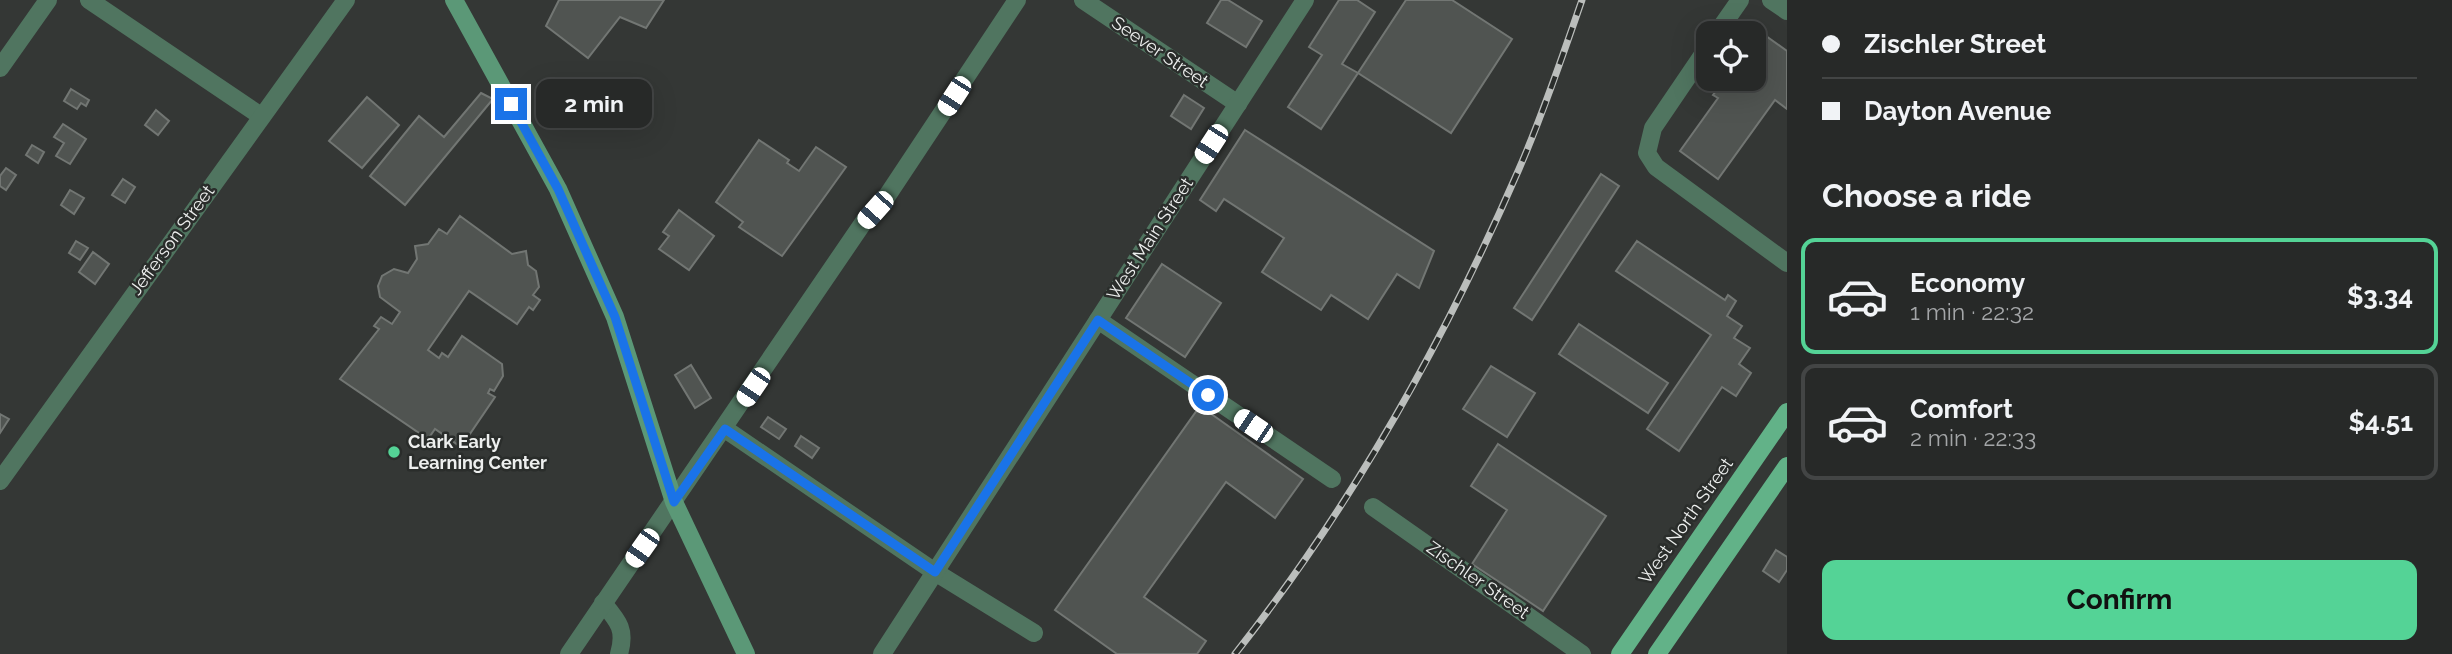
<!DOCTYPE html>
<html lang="en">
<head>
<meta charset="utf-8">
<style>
	body { margin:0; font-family:Raleway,sans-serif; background:#2f3130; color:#f1f3f6; height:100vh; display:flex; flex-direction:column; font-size:26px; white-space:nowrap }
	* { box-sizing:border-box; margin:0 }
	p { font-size:23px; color:#a4a6a8 }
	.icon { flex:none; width:38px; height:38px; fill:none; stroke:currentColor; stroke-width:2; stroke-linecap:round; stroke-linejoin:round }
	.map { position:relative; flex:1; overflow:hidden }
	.side { display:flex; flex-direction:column; background:#272928; width:665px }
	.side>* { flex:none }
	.hud { display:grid; align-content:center; height:154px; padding:0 35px; background:#272928 }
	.fabs { position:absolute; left:1696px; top:21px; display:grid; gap:14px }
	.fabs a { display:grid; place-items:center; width:70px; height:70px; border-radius:14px; background:#272928; box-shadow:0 7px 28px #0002,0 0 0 2px #434545; font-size:35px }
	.end { position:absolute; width:32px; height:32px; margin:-16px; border:9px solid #1a73e8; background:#fff; box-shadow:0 0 0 4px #fff }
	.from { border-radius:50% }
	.bubble { position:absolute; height:49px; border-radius:14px; background:#272928; box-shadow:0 7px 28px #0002,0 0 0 2px #434545; font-size:23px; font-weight:700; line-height:49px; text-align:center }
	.car { position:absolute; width:21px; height:42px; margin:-21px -10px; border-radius:9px; box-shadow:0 0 5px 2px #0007; background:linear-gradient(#fff 24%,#345 0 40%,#fff 0 76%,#345 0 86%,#fff 0) }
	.hud b { display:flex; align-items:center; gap:24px; height:66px; font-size:26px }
	.hud b+b { border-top:2px solid #434545 }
	.hud i { width:18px; height:18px; background:#f1f3f6 }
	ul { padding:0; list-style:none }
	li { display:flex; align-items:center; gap:21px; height:116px; margin:0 14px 10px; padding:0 21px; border:4px solid #434545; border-radius:14px }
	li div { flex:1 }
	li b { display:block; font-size:26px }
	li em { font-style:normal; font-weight:700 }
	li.selected { border-color:#54d396 }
	li>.icon { width:63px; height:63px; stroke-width:1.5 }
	h2 { padding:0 35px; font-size:32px; line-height:84px }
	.button { display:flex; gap:14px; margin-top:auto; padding:14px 35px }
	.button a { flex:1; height:80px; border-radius:14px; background:#54d396; color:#111; font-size:28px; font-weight:700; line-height:80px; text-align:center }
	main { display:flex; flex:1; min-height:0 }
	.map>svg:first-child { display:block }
	.building { fill:#505451; stroke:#727673; stroke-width:2 }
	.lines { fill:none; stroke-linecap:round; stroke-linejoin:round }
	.minor { stroke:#507560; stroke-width:18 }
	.tertiary { stroke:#507560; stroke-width:18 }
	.secondary { stroke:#5b9877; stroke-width:18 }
	.primary { stroke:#62b288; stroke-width:18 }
	.rail-casing { stroke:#bbbebc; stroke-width:7 }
	.rail { stroke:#2a2d2b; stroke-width:4.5; stroke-dasharray:13; stroke-linecap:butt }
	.route { stroke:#1a73e8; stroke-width:9 }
	.poi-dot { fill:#54d396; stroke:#2a2d2b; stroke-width:2.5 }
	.labels { text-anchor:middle; stroke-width:5; stroke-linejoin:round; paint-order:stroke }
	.street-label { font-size:18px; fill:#edefee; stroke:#2a2d2b }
	.poi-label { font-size:18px; font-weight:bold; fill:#edefee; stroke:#2a2d2b; text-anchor:start }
</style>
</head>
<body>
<main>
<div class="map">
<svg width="1787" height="654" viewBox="0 0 1787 654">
	<rect width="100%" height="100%" fill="#343735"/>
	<g class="building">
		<path d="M 559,0 L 664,0 L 646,28 L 620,17 L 588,58 L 546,26 Z"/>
		<path d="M 1221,0 L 1228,0 L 1262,21 L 1246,47 L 1207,23 Z"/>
		<path d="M 1339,0 L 1357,0 L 1375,12 L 1342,64 L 1358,73 L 1321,129 L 1288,107 L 1322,55 L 1309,47 Z"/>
		<path d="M 1406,0 L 1452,0 L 1512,39 L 1451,133 L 1358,73 Z"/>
		<path d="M 1759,31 L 1787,51 L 1787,109 L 1775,100 L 1718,179 L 1680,151 L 1718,98 L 1713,95 L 1725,79 L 1754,79 L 1754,39 Z"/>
		<path d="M 71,89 L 89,100 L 86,106 L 81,103 L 77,109 L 64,101 Z"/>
		<path d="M 481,93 L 493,99 L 405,205 L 370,176 L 419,116 L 444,137 Z"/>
		<path d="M 1184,95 L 1204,108 L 1191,129 L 1171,116 Z"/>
		<path d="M 367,97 L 399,125 L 362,168 L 329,141 Z"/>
		<path d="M 156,110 L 169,121 L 158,135 L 145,125 Z"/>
		<path d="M 63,124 L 86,139 L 70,164 L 56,156 L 64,143 L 54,137 Z"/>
		<path d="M 1245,130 L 1434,251 L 1419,288 L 1397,274 L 1368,319 L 1331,295 L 1321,310 L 1262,272 L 1284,238 L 1224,199 L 1216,211 L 1200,200 Z"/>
		<path d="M 759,140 L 789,160 L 787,163 L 799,171 L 816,147 L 846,167 L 782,256 L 739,227 L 743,222 L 716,202 Z"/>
		<path d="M 32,145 L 44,152 L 38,163 L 26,155 Z"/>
		<path d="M 6,168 L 16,175 L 6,190 L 0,186 L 0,176 Z"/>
		<path d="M 1601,174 L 1619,186 L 1532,320 L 1514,308 Z"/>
		<path d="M 123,179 L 135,187 L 125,203 L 112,195 Z"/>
		<path d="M 70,190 L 84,198 L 74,214 L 61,205 Z"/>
		<path d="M 679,210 L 714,236 L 689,270 L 659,249 L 669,236 L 663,232 Z"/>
		<path d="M 460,216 L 512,254 L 526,251 L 528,265 L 536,271 L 539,287 L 533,295 L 540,300 L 533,310 L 529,307 L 517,324 L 469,291 L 428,350 L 439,358 L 442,353 L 448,357 L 462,336 L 502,364 L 503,376 L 494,391 L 490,389 L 488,393 L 495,397 L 461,447 L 435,429 L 428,439 L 340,379 L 379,329 L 374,326 L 381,317 L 392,324 L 400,312 L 380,297 L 378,286 L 382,276 L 394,269 L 408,273 L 417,259 L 415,246 L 428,244 L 439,229 L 447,234 Z"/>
		<path d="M 76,241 L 88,248 L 80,260 L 69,253 Z"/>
		<path d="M 1637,241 L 1725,300 L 1728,295 L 1736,301 L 1727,316 L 1742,326 L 1734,338 L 1750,348 L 1739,364 L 1751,373 L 1736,396 L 1722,387 L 1679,451 L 1647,429 L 1711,335 L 1616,271 Z"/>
		<path d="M 93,252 L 109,264 L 95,284 L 79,272 Z"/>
		<path d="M 1162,264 L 1221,303 L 1185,357 L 1126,318 Z"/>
		<path d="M 1579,324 L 1668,383 L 1648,413 L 1559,354 Z"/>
		<path d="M 691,365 L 711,398 L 695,408 L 675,375 Z"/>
		<path d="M 1491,366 L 1535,393 L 1507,437 L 1463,409 Z"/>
		<path d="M 1200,406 L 1303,479 L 1275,518 L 1226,482 L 1144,597 L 1206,641 L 1197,654 L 1117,654 L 1055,610 Z"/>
		<path d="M 0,414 L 9,419 L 0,433 Z"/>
		<path d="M 768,417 L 786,429 L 779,439 L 761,427 Z"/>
		<path d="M 801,436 L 819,448 L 812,458 L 795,446 Z"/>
		<path d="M 1498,444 L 1606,516 L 1543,611 L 1472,564 L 1507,510 L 1471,486 Z"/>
		<path d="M 1776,550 L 1787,557 L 1787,570 L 1779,582 L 1763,571 Z"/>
	</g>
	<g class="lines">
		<g class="minor">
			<path d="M 89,0 L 261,116"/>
			<path d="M 1083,0 L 1238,104"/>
			<path d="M 1771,0 L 1787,11"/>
			<path d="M 1717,33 L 1740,0"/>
			<path d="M 1708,47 L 1653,128 L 1647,153 L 1656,167 L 1787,263"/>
			<path d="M 0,68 L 48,0"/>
			<path d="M 1098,320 L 1332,479"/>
			<path d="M 725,429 L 935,572 L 1034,633"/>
			<path d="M 0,481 L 346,0"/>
			<path d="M 1373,507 L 1582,654"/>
			<path d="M 603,603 C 619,622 626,630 619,654"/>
			<path d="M 569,654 L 863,223 L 887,196 L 1017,0"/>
		</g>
		<path class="tertiary" d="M 882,654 L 1305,0"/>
		<path class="secondary" d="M 454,0 L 558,189 L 615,317 L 674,502 L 746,654"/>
		<g class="primary">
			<path d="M 1620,654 L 1787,412"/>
			<path d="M 1657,654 L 1787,466"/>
		</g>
		<defs>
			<path id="rail" d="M 1235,654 C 1352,506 1444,342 1519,169 C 1543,114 1562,57 1582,0"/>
		</defs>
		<use href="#rail" class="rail-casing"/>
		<use href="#rail" class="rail"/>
	</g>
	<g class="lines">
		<path class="route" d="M 511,104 L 558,189 L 615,317 L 674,502 L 725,429 L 935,572 L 1098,320 L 1208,395"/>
	</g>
	<circle class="poi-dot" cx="394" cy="452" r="7"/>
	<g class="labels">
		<g class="street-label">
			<text transform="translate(1160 52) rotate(34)" y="6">Seever Street</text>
			<text transform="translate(1150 239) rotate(-57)" y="6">West Main Street</text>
			<text transform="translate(172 240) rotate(-54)" y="6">Jefferson Street</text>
			<text transform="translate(1686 521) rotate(-55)" y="6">West North Street</text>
			<text transform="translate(1478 580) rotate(35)" y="6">Zischler Street</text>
		</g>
		<g class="poi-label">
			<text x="408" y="448">Clark Early<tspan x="408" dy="21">Learning Center</tspan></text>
		</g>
	</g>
</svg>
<div class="fabs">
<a><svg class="icon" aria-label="locate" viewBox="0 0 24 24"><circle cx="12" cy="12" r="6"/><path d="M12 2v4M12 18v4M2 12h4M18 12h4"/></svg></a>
</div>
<i class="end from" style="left:1208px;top:395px"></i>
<i class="end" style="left:511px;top:104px"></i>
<div class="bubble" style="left:536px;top:79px;width:116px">2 min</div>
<i class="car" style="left:954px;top:96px;rotate:213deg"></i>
<i class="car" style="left:1211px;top:144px;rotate:213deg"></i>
<i class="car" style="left:875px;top:210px;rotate:222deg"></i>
<i class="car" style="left:753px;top:387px;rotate:214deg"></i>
<i class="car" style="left:1253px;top:426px;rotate:304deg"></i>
<i class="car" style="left:642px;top:548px;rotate:215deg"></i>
</div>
<section class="side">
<div class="hud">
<b><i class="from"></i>Zischler Street</b>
<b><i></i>Dayton Avenue</b>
</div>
<h2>Choose a ride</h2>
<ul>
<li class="selected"><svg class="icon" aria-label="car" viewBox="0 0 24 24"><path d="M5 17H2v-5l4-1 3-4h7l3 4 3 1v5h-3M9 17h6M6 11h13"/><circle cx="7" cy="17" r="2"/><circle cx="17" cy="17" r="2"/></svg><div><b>Economy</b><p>1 min · 22:32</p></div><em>$3.34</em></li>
<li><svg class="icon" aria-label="car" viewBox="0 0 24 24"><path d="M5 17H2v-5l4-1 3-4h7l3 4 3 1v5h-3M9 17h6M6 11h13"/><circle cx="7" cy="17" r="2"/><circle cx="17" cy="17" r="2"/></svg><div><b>Comfort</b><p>2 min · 22:33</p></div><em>$4.51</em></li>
</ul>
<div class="button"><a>Confirm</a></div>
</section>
</main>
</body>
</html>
